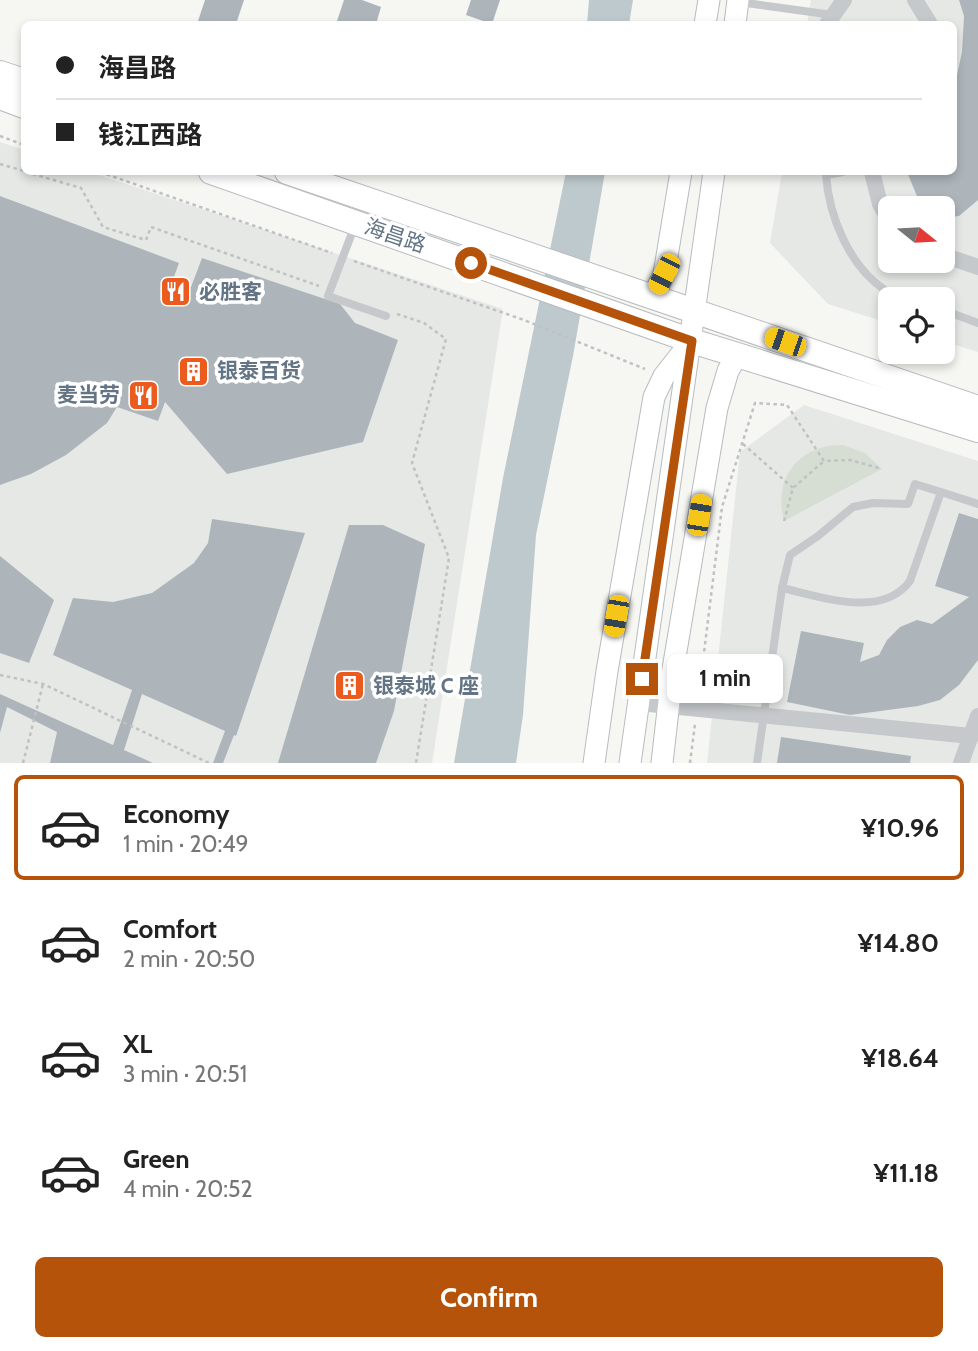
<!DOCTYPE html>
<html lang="en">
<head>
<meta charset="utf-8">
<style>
	body { margin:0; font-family:Cabin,"Noto Sans SC",sans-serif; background:#f2f2f2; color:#222; height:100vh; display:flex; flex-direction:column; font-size:26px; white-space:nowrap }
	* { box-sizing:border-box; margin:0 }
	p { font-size:23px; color:#767676 }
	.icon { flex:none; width:38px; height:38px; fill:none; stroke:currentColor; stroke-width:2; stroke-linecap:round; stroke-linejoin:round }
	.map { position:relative; height:763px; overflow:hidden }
	.sheet { display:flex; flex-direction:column; background:#fff; flex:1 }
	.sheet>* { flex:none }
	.top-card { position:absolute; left:21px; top:21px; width:936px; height:154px; border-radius:10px; box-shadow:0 4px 10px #0003; display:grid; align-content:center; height:154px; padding:0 35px; background:#fff }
	.needle { width:46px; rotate:108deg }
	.fabs { position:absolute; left:878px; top:196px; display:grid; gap:14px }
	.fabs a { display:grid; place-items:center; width:77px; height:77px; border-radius:10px; background:#fff; box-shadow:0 4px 10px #0003; font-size:35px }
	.end { position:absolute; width:32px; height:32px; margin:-16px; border:9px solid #b45309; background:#fff; box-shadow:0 0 0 4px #fff }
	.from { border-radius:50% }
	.bubble { position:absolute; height:49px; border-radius:10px; background:#fff; box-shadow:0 4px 10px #0003; font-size:23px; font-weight:700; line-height:49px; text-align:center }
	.car { position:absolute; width:21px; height:42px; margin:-21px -10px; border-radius:9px; box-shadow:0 0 5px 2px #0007; background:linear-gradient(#f5c518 24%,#345 0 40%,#f5c518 0 76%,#345 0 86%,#f5c518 0) }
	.top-card b { display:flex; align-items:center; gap:24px; height:66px; font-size:26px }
	.top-card b+b { border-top:2px solid #e0e0e0 }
	.top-card i { width:18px; height:18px; background:#222 }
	ul { padding:12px 0 0; list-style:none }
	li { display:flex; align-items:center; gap:21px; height:105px; margin:0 14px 10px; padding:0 21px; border:4px solid transparent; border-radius:10px }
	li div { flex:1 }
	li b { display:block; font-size:26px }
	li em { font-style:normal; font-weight:700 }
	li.active { border-color:#b45309 }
	li>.icon { width:63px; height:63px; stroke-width:1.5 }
	.primary-button { display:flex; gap:14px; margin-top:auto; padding:14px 35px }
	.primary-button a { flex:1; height:80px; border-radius:10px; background:#b45309; color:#fff; font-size:28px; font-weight:700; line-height:80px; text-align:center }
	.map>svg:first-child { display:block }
	.built { fill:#e6e8e6; fill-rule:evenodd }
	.green { fill:#d6ded3 }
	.water { fill:#bec9ce }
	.building { fill:#adb5bb }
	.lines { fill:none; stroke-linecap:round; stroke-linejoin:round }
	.secondary-casing { stroke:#b7bcc1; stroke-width:23 }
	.primary-casing { stroke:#b8bcc0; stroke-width:26 }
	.path { stroke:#bfc1c3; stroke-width:2.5; stroke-dasharray:3.5 3.5; stroke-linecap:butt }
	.service { stroke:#c5c9cc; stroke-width:8 }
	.minor { stroke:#c5c9cc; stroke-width:16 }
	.secondary { stroke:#fff; stroke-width:21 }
	.primary { stroke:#fff; stroke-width:24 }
	.route { stroke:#b45309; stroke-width:9 }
	.labels { text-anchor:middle; stroke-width:7; stroke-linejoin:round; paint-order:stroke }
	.street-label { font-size:21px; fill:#637485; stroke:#fff }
	.poi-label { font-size:21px; font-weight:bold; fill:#637485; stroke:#fff; text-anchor:start }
</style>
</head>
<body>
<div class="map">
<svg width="978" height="763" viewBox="0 0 978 763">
	<rect width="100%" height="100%" fill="#f6f6f2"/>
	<g class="built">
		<path d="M 811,0 L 978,0 L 978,352 L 943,341 L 943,299 L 891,299 L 891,324 L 828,304 L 770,243 L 782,172 L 954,172 L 954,24 L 807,24 ZM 891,208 L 943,208 L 943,261 L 891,261 Z"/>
		<path d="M 0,142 L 24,150 L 24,172 L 90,172 L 503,309 L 432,763 L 0,763 Z"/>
		<path d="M 804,405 L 978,461 L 978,763 L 707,763 L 740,452 Z"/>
	</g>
	<path class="green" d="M 843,445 L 865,453 L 882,469 L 784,521 C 772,479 799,444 843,445 Z"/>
	<g class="water">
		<path d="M 589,0 L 633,0 L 629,24 L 587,24 Z"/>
		<path d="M 566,172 L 605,172 L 573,356 L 536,535 L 523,715 L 516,763 L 454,763 L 503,478 Z"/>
	</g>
	<g class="building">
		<path d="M 205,0 L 244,0 L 236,24 L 197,24 Z"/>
		<path d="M 344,0 L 362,0 L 381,7 L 376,24 L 336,24 Z"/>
		<path d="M 471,0 L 500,0 L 492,24 L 466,15 Z"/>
		<path d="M 959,0 L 978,0 L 978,200 L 959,216 L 943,218 L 943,208 L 925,208 L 919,201 L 907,172 L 954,172 L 954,89 L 962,52 L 964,16 Z"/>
		<path d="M 0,196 L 179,263 L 172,282 L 191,287 L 202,258 L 340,304 L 355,323 L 398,340 L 363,442 L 227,474 L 165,402 L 158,421 L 117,407 L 107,423 L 66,455 L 31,474 L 0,485 Z"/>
		<path d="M 959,513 L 978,519 L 978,660 L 959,685 L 940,700 L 918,706 L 850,715 L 787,702 L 801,631 L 864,643 L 860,662 L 879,655 L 887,640 L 900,627 L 917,620 L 932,624 L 969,597 L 935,586 Z"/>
		<path d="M 212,519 L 305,533 L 236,736 L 234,735 L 223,763 L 213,763 L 225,731 L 142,694 L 124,750 L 153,763 L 50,763 L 57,732 L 7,707 L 0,733 L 0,694 L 113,745 L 132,690 L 53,655 L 73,598 L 113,602 L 152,593 L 194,563 L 208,543 Z"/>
		<path d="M 349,525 L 383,525 L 425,544 L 394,711 L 376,763 L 278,763 Z"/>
		<path d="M 0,556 L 54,600 L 29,663 L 0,653 Z"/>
		<path d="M 781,737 L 911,756 L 910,763 L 777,763 Z"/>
	</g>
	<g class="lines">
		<defs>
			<g id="secondary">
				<path d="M 705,24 L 709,0"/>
				<path d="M 735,24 L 738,0"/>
				<path d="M 653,297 L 664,274 L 681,172"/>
				<path d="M 594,763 L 607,671 L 654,397 L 664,376 L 690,343"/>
				<path d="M 630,763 L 714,172"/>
				<path d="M 662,763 L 672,675 L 717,408 L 728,371 L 737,355"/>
			</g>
			<g id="primary">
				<path d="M 0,73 L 24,81"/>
				<path d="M 0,97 L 24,106"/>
				<path d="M 211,172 L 692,341 L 978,430"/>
				<path d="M 287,172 L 978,408"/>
			</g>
		</defs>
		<use href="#secondary" class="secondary-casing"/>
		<use href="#primary" class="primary-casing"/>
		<g class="path">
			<path d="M 0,136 L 24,145"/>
			<path d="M 0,164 L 24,171"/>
			<path d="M 26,172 L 81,188 L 103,227 L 146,240 L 151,227 L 319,286"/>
			<path d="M 100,172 L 332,253"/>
			<path d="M 354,261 L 524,320 L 645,369"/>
			<path d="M 397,314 L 424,323 L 446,339 L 412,463 L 449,558 L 416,763"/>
			<path d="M 743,444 L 793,488"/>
			<path d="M 784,521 L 793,488 L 824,461"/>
			<path d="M 0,675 L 43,684 L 209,763"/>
			<path d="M 699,693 L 722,507 L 755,403 L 787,405 L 824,461 L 850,460 L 882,469"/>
			<path d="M 23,763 L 43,684"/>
			<path d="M 690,763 L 695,724"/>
		</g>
		<g class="service">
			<path d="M 739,2 L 833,15"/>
			<path d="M 843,172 L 826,175 C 829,216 849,266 885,290 C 893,294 903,296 911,299"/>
			<path d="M 355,225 L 328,296 L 386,316"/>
			<path d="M 943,310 L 978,323"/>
			<path d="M 782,588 L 790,555 L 818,536 L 853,507 L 873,503 L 908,504 L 915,484 L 941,492"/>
			<path d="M 757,763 L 782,588 C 822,597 882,619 910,581 L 941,492 L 978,504"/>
		</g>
		<g class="minor">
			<path d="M 915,0 L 930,24"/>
			<path d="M 827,24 L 844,0"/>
			<path d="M 872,172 L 880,204 L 891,224"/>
			<path d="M 943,255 L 978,267"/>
			<path d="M 639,703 L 971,736"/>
			<path d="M 961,763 L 978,716"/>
		</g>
		<use href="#secondary" class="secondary"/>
		<use href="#primary" class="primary"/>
	</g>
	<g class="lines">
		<path class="route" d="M 471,263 L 692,341 L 642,679"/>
	</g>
	<defs>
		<symbol id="restaurant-square" viewBox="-11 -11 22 22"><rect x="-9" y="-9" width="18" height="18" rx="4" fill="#eb5b1d" stroke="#fff"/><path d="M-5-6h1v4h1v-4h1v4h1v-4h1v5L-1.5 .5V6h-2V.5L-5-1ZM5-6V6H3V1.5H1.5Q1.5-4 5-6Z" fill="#fff"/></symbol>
		<symbol id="building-square" viewBox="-11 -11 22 22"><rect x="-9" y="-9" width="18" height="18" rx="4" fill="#eb5b1d" stroke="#fff"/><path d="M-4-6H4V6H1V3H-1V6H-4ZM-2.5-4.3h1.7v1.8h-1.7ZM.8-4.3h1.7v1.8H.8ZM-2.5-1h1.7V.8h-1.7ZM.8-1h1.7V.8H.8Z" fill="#fff"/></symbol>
	</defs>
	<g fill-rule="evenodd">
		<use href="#restaurant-square" x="158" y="274" width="35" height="35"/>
		<use href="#building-square" x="176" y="354" width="35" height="35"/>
		<use href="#restaurant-square" x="126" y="378" width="35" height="35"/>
		<use href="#building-square" x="332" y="668" width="35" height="35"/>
	</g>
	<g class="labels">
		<g class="street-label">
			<text transform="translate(395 236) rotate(19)" y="7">海昌路</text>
		</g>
		<g class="poi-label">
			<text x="199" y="299">必胜客</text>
			<text x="217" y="378">银泰百货</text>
			<text x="120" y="402" text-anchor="end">麦当劳</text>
			<text x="373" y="693">银泰城 C 座</text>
		</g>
	</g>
</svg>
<div class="fabs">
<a><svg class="needle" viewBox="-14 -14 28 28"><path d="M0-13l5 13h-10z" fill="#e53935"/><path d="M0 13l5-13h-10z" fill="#767676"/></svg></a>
<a><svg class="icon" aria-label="locate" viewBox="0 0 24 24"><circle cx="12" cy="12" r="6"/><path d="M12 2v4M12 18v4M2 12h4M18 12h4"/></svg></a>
</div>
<i class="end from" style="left:471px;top:263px"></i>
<i class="end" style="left:642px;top:679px"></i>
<div class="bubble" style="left:667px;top:654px;width:116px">1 min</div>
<i class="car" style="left:664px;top:274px;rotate:207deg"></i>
<i class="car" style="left:785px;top:342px;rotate:289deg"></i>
<i class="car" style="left:699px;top:515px;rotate:9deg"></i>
<i class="car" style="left:616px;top:616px;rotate:190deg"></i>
<div class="top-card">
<b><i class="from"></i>海昌路</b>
<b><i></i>钱江西路</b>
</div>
</div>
<section class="sheet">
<ul>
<li class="active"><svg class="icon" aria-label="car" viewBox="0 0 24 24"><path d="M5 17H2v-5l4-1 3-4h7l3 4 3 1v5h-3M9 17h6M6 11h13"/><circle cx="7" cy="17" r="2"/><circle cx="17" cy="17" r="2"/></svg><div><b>Economy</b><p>1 min · 20:49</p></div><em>¥10.96</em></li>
<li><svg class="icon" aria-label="car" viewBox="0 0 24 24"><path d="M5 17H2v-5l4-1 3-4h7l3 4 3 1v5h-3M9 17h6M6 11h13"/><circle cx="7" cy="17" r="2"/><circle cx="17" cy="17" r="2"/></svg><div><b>Comfort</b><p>2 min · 20:50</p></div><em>¥14.80</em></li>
<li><svg class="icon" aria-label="car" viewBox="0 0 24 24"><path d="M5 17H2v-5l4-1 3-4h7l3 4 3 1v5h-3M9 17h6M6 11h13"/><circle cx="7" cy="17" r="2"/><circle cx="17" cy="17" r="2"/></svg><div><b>XL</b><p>3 min · 20:51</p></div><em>¥18.64</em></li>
<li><svg class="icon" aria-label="car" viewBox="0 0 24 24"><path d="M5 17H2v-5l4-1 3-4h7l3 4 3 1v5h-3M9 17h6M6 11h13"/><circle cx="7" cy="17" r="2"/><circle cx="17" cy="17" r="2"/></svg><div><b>Green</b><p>4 min · 20:52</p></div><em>¥11.18</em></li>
</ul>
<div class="primary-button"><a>Confirm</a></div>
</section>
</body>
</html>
